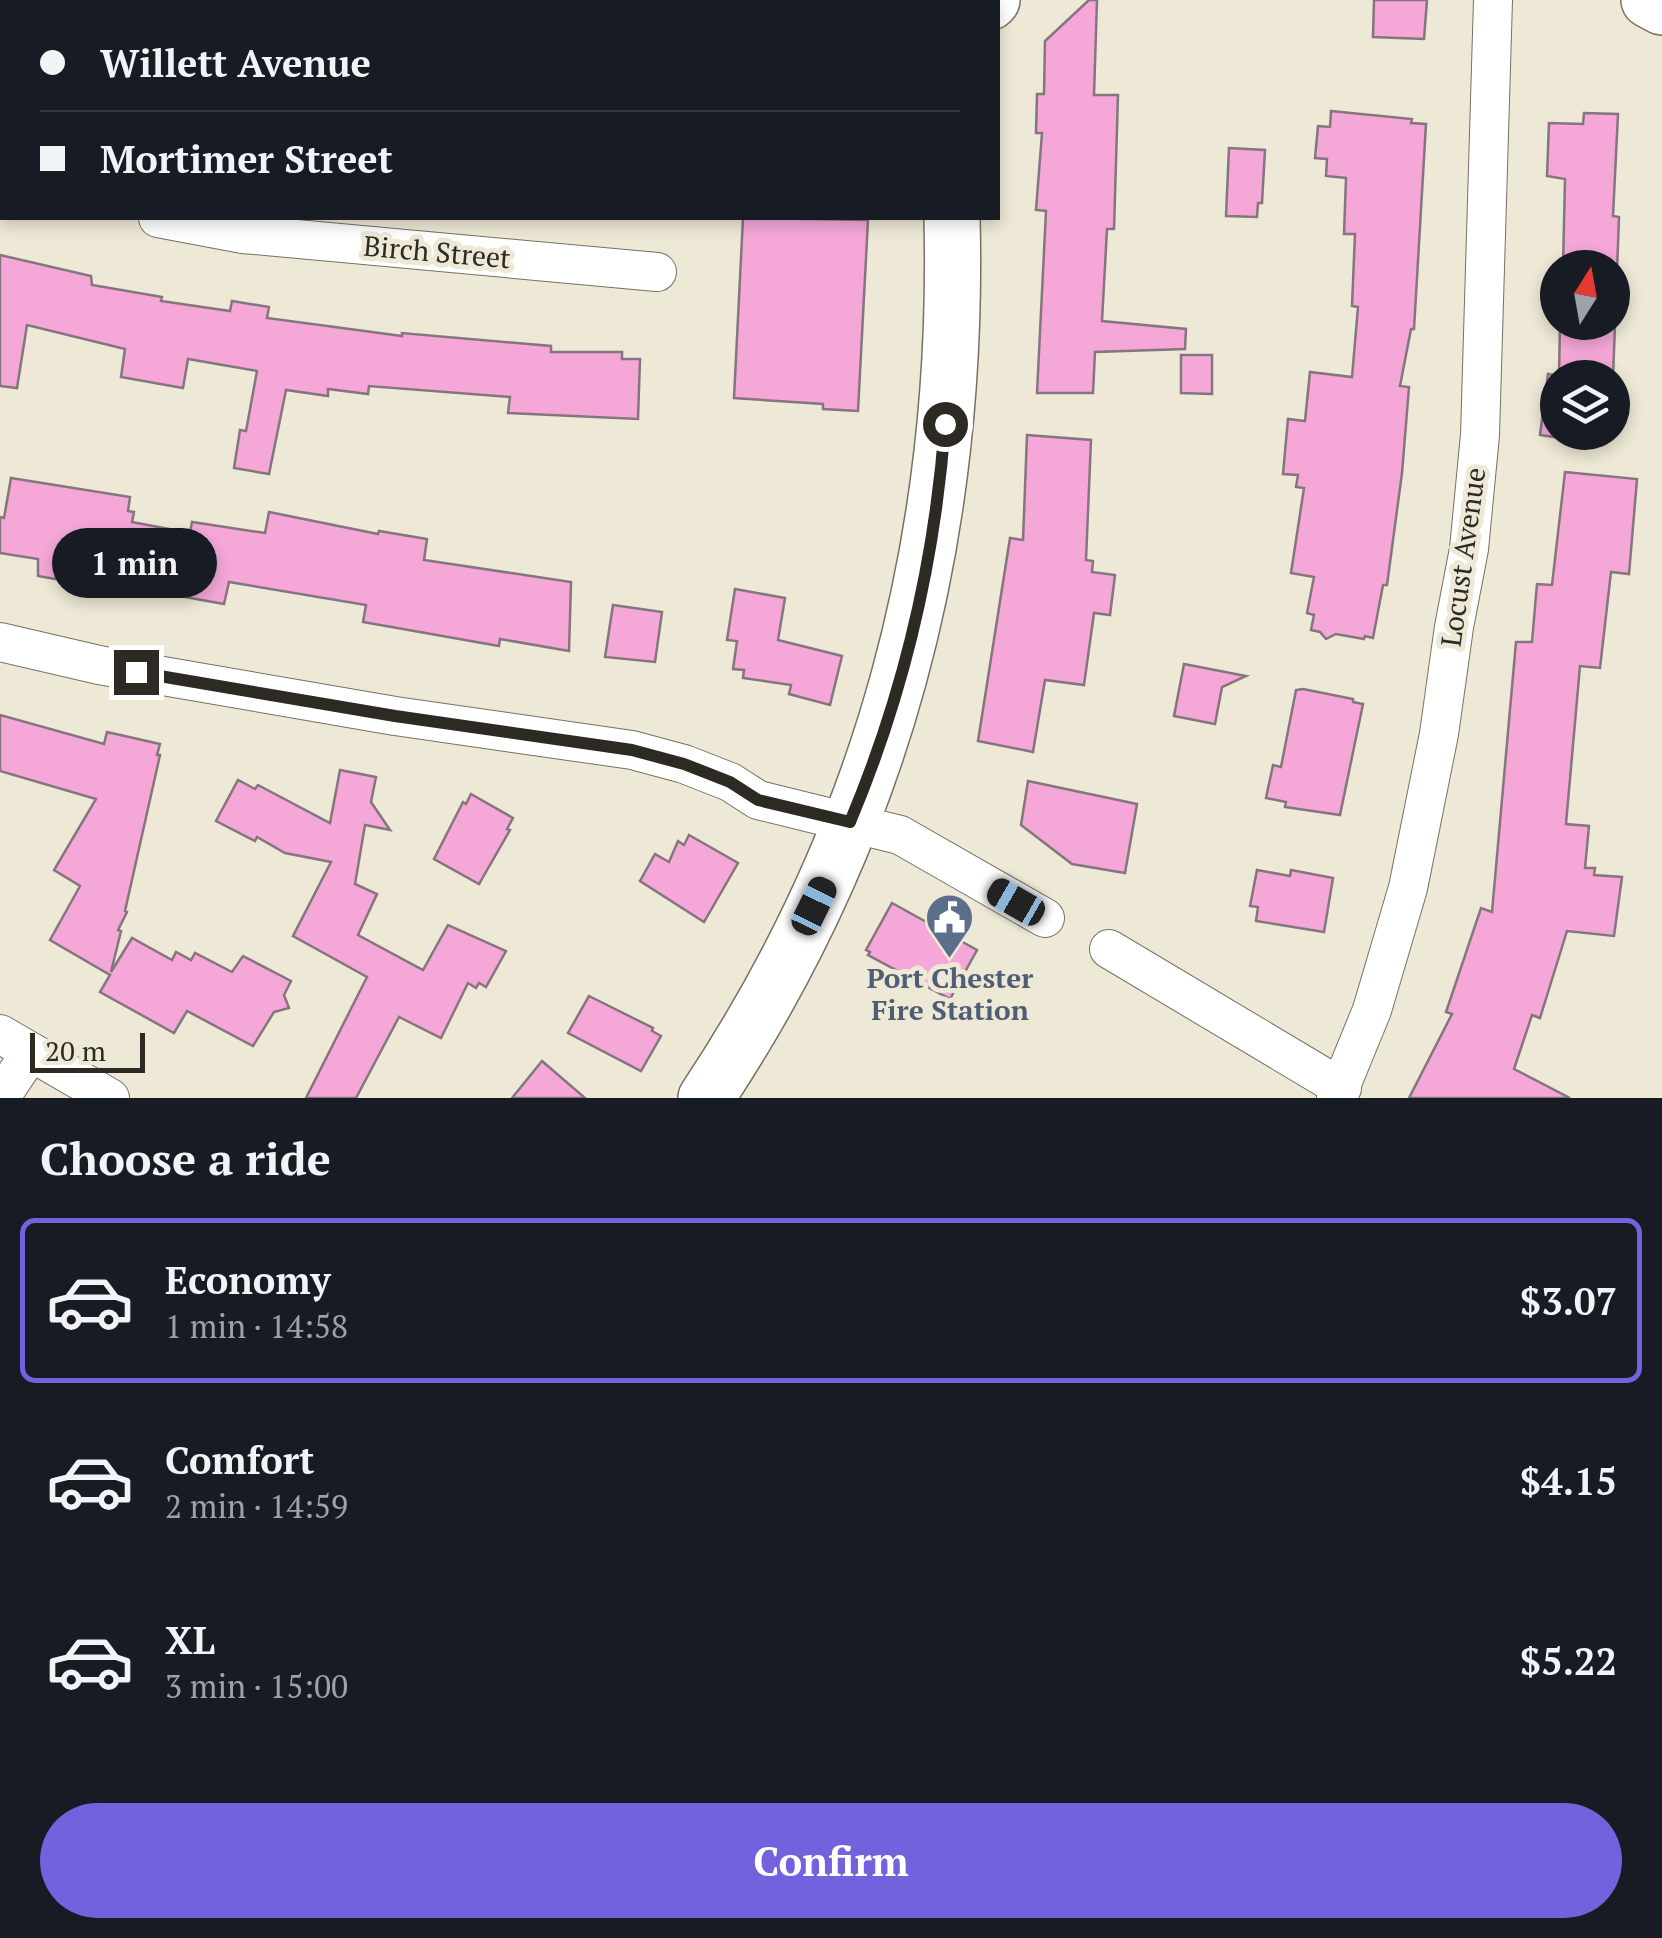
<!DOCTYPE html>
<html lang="en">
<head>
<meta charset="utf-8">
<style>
	body { margin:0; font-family:"PT Serif",serif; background:#242831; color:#f1f3f6; height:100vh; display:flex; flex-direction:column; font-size:38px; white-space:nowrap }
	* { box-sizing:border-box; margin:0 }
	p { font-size:32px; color:#9ea1a6 }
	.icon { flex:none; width:55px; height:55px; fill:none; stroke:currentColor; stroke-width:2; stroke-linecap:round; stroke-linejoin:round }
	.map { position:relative; height:1098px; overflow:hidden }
	.side { display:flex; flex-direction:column; background:#171b24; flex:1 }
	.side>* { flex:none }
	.banner { position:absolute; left:0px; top:0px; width:1000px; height:220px; box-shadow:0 5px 15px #0003; display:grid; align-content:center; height:220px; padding:0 40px; background:#171b24 }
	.needle { width:65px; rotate:11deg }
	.buttons { position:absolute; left:1540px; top:250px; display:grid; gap:20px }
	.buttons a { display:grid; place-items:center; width:90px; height:90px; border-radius:50%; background:#171b24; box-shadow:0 5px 15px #0003; font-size:50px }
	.scale { position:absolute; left:30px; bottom:25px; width:115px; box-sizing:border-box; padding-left:10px; border:5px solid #2c2a23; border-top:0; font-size:28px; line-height:35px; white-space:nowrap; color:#2c2a23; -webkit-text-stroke:8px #eee8d6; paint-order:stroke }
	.end { position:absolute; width:45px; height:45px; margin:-22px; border:12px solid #2c2a23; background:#fff; box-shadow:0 0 0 5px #fff }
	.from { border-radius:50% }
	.bubble { position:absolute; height:70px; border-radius:35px; background:#171b24; box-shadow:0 5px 15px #0003; font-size:32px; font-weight:700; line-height:70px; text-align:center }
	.car { position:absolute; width:30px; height:60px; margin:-30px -15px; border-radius:12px; box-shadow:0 0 8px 2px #0007; background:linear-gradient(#222 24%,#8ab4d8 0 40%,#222 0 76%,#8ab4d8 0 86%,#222 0) }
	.banner b { display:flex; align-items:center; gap:35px; height:95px; font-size:38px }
	.banner b+b { border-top:2px solid #363941 }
	.banner i { width:25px; height:25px; background:#f1f3f6 }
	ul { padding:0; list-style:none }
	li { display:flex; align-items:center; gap:30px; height:165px; margin:0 20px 15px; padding:0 20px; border:5px solid transparent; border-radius:15px }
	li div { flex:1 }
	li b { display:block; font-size:38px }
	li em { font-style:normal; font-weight:700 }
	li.current { border-color:#7262dd }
	li>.icon { width:90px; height:90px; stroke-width:1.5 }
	h2 { padding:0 40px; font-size:45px; line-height:120px }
	.cta { display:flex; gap:20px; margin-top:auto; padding:20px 40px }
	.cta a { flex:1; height:115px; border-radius:60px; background:#7262dd; color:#fff; font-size:40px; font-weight:700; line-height:115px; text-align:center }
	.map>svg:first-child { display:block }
	.building { fill:#f5a8d8; stroke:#85757e; stroke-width:2.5 }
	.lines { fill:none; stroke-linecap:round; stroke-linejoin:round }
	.lane-casing { stroke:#767162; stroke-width:22 }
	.street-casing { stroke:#767162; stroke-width:40 }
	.secondary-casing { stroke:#767162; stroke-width:58 }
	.lane { stroke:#fff; stroke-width:20 }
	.street { stroke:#fff; stroke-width:38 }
	.secondary { stroke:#fff; stroke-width:55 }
	.route { stroke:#2c2a23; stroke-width:12 }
	.labels { text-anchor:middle; stroke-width:10; stroke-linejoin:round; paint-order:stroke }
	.street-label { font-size:28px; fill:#2c2a23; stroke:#eee8d6 }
	.service-label { font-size:28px; font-weight:bold; fill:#4e5e75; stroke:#eee8d6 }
</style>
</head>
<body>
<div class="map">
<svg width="1662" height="1098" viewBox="0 0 1662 1098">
	<rect width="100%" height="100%" fill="#eee8d6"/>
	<g class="building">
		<path d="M 1089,0 L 1097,0 L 1094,95 L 1118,95 L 1114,229 L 1107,229 L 1102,321 L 1186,329 L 1185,349 L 1095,352 L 1093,393 L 1037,393 L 1046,211 L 1036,210 L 1042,133 L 1036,133 L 1037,94 L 1044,94 L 1045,41 Z"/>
		<path d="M 1374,0 L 1427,0 L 1424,39 L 1373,37 Z"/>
		<path d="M 1331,111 L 1412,119 L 1411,123 L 1426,124 L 1414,329 L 1411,329 L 1400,386 L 1409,387 L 1402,473 L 1387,585 L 1383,585 L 1373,638 L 1365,636 L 1364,639 L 1336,634 L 1326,639 L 1320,632 L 1311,630 L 1314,615 L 1307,613 L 1314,577 L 1291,573 L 1304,488 L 1296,487 L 1298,475 L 1283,474 L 1288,419 L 1305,421 L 1310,372 L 1352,377 L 1358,307 L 1352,306 L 1355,234 L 1344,234 L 1346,178 L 1326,176 L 1327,159 L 1315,158 L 1318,126 L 1330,127 Z"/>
		<path d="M 1584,113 L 1618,114 L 1613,216 L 1619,217 L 1613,378 L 1558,378 L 1558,432 L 1583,432 L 1582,441 L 1540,435 L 1548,374 L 1559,376 L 1560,322 L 1612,322 L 1612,268 L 1563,268 L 1565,179 L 1547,176 L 1549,123 L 1583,124 Z"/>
		<path d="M 1229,148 L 1265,150 L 1262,203 L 1258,203 L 1257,217 L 1226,216 Z"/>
		<path d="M 743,218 L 868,220 L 858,411 L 823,409 L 823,404 L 734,398 Z"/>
		<path d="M 0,255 L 91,276 L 92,285 L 162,297 L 161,301 L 230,311 L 232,301 L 269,307 L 267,318 L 402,336 L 402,333 L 551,346 L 551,352 L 622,352 L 622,359 L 640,359 L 638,419 L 508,413 L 510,397 L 369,386 L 368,394 L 328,389 L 328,396 L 286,390 L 269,474 L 234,468 L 240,430 L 246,431 L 257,371 L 188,359 L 183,388 L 121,377 L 125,349 L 27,325 L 17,388 L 0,386 Z"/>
		<path d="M 1181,355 L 1212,355 L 1212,394 L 1181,393 Z"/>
		<path d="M 1027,435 L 1091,440 L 1086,560 L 1093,561 L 1092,572 L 1115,575 L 1110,615 L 1094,613 L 1084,685 L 1045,680 L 1033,752 L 978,741 L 1010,538 L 1023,540 Z"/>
		<path d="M 1565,472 L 1637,479 L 1629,574 L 1611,572 L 1600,668 L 1580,666 L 1566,824 L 1589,826 L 1585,868 L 1595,868 L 1594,875 L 1622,877 L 1614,936 L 1567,931 L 1540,1018 L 1532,1015 L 1514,1069 L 1570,1098 L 1409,1098 L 1452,1014 L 1446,1012 L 1481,908 L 1492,912 L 1516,642 L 1532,642 L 1537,584 L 1552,585 Z"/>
		<path d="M 11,478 L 130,497 L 128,511 L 134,512 L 132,522 L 190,533 L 192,522 L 265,533 L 269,512 L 378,534 L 379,531 L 427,539 L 424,560 L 571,582 L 569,651 L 500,639 L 499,646 L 363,622 L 366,605 L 229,582 L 224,604 L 119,585 L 118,590 L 38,576 L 38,559 L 0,553 L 0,517 L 4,518 Z"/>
		<path d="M 735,589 L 785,598 L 778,640 L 842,656 L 830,705 L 789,694 L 791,685 L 743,678 L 744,670 L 733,669 L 737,641 L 727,640 Z"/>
		<path d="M 613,605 L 662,612 L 655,662 L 605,657 Z"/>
		<path d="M 1184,664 L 1246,676 L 1222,687 L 1215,724 L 1174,716 Z"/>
		<path d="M 1303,689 L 1353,699 L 1353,702 L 1363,704 L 1340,815 L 1285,807 L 1286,802 L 1266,798 L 1273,765 L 1281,767 L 1296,690 Z"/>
		<path d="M 0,715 L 104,744 L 107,732 L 160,744 L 157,755 L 160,755 L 125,911 L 127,912 L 118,930 L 121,931 L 111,972 L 132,938 L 172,960 L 176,952 L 191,960 L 195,953 L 232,972 L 243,956 L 291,981 L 284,995 L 289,1008 L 274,1012 L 253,1046 L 187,1011 L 174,1033 L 100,992 L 110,975 L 50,940 L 80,886 L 54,870 L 96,799 L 0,771 Z"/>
		<path d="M 340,770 L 376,777 L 371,802 L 390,830 L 365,825 L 355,884 L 377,894 L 358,935 L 423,970 L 448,925 L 506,951 L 486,987 L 479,983 L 476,988 L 468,983 L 441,1038 L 399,1017 L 356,1098 L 306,1098 L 367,977 L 293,936 L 331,862 L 285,853 L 257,837 L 255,841 L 216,821 L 238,780 L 255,789 L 258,785 L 330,823 Z"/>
		<path d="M 1028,781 L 1137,804 L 1125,873 L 1072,864 L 1021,825 Z"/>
		<path d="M 471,794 L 513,818 L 507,829 L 510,830 L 479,884 L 434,859 L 463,802 L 466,804 Z"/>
		<path d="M 689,835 L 738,863 L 704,922 L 640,881 L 655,854 L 669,862 L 678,841 L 684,845 Z"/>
		<path d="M 1257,870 L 1290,876 L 1291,870 L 1333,878 L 1324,932 L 1256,921 L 1258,907 L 1250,906 Z"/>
		<path d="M 892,903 L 977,950 L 950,999 L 868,955 L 870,952 L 866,950 Z"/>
		<path d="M 589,996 L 653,1028 L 652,1031 L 661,1036 L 641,1071 L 568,1033 Z"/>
		<path d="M 542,1061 L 585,1098 L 512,1098 Z"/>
	</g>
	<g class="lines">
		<defs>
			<path id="lane" d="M 873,2 L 873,0"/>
			<g id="street">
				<path d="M 0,166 L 2,167"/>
				<path d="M 158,218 L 243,234 L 657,272"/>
				<path d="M 0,642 L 99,665 L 395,716 L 632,750 L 684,764 L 730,782 L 758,800 L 900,835 L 1045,918"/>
				<path d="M 1109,949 L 1342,1088"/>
				<path d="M 0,1034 L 110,1098"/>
				<path d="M 0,1098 L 31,1052"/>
				<path d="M 1336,1098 L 1372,1010 L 1408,888 L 1439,734 L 1454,627 L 1469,549 L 1480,435 L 1493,0"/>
			</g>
			<g id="secondary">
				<path d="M 1649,0 L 1662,7"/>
				<path d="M 946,2 L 946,0"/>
				<path d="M 990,2 L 992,0"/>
				<path d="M 706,1098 C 884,831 960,538 952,218"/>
			</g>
		</defs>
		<use href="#lane" class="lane-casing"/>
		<use href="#street" class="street-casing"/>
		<use href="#secondary" class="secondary-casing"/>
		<use href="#lane" class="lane"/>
		<use href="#street" class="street"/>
		<use href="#secondary" class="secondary"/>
	</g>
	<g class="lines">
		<path class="route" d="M 136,672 L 395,716 L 632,750 L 684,764 L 730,782 L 758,800 L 850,822 C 903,696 935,560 945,424"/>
	</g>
	<defs>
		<symbol id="civic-pin" viewBox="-11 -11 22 30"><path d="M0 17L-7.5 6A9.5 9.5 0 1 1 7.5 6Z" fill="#5c6f8a" stroke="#eee8d6"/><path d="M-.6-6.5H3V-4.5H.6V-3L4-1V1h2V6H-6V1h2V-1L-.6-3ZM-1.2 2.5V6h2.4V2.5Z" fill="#fff"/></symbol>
	</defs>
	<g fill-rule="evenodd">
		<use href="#civic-pin" x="922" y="890" width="55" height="75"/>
	</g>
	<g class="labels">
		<g class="street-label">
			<text transform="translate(437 252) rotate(5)" y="10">Birch Street</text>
			<text transform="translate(1463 557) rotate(-82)" y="10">Locust Avenue</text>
		</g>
		<g class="service-label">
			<text x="950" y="988">Port Chester<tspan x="950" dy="32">Fire Station</tspan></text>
		</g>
	</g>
</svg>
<div class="buttons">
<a><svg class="needle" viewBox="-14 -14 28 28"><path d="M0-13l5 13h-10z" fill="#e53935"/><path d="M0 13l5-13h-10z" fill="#9ea1a6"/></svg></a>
<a><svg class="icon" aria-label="layers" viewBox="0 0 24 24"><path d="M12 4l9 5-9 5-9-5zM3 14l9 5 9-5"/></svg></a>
</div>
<div class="scale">20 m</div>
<i class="end from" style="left:945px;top:424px"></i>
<i class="end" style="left:136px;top:672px"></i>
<div class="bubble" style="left:52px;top:528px;width:165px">1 min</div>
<i class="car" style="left:1016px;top:902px;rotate:300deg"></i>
<i class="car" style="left:814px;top:906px;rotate:26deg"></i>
<div class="banner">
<b><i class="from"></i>Willett Avenue</b>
<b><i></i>Mortimer Street</b>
</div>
</div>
<section class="side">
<h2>Choose a ride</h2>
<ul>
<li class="current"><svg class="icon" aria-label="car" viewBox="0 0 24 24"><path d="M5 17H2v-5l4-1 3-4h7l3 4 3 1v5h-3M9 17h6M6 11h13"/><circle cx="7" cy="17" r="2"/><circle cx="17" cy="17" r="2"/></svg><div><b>Economy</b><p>1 min · 14:58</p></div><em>$3.07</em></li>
<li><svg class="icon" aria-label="car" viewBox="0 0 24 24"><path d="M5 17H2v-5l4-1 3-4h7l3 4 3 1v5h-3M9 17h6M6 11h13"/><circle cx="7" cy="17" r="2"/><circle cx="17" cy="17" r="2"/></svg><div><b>Comfort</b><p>2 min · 14:59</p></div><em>$4.15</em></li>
<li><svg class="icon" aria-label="car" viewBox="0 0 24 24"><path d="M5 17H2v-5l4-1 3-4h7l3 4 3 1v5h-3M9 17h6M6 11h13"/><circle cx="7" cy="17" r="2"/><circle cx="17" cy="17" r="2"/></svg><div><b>XL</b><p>3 min · 15:00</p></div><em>$5.22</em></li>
</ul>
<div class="cta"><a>Confirm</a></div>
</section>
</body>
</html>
